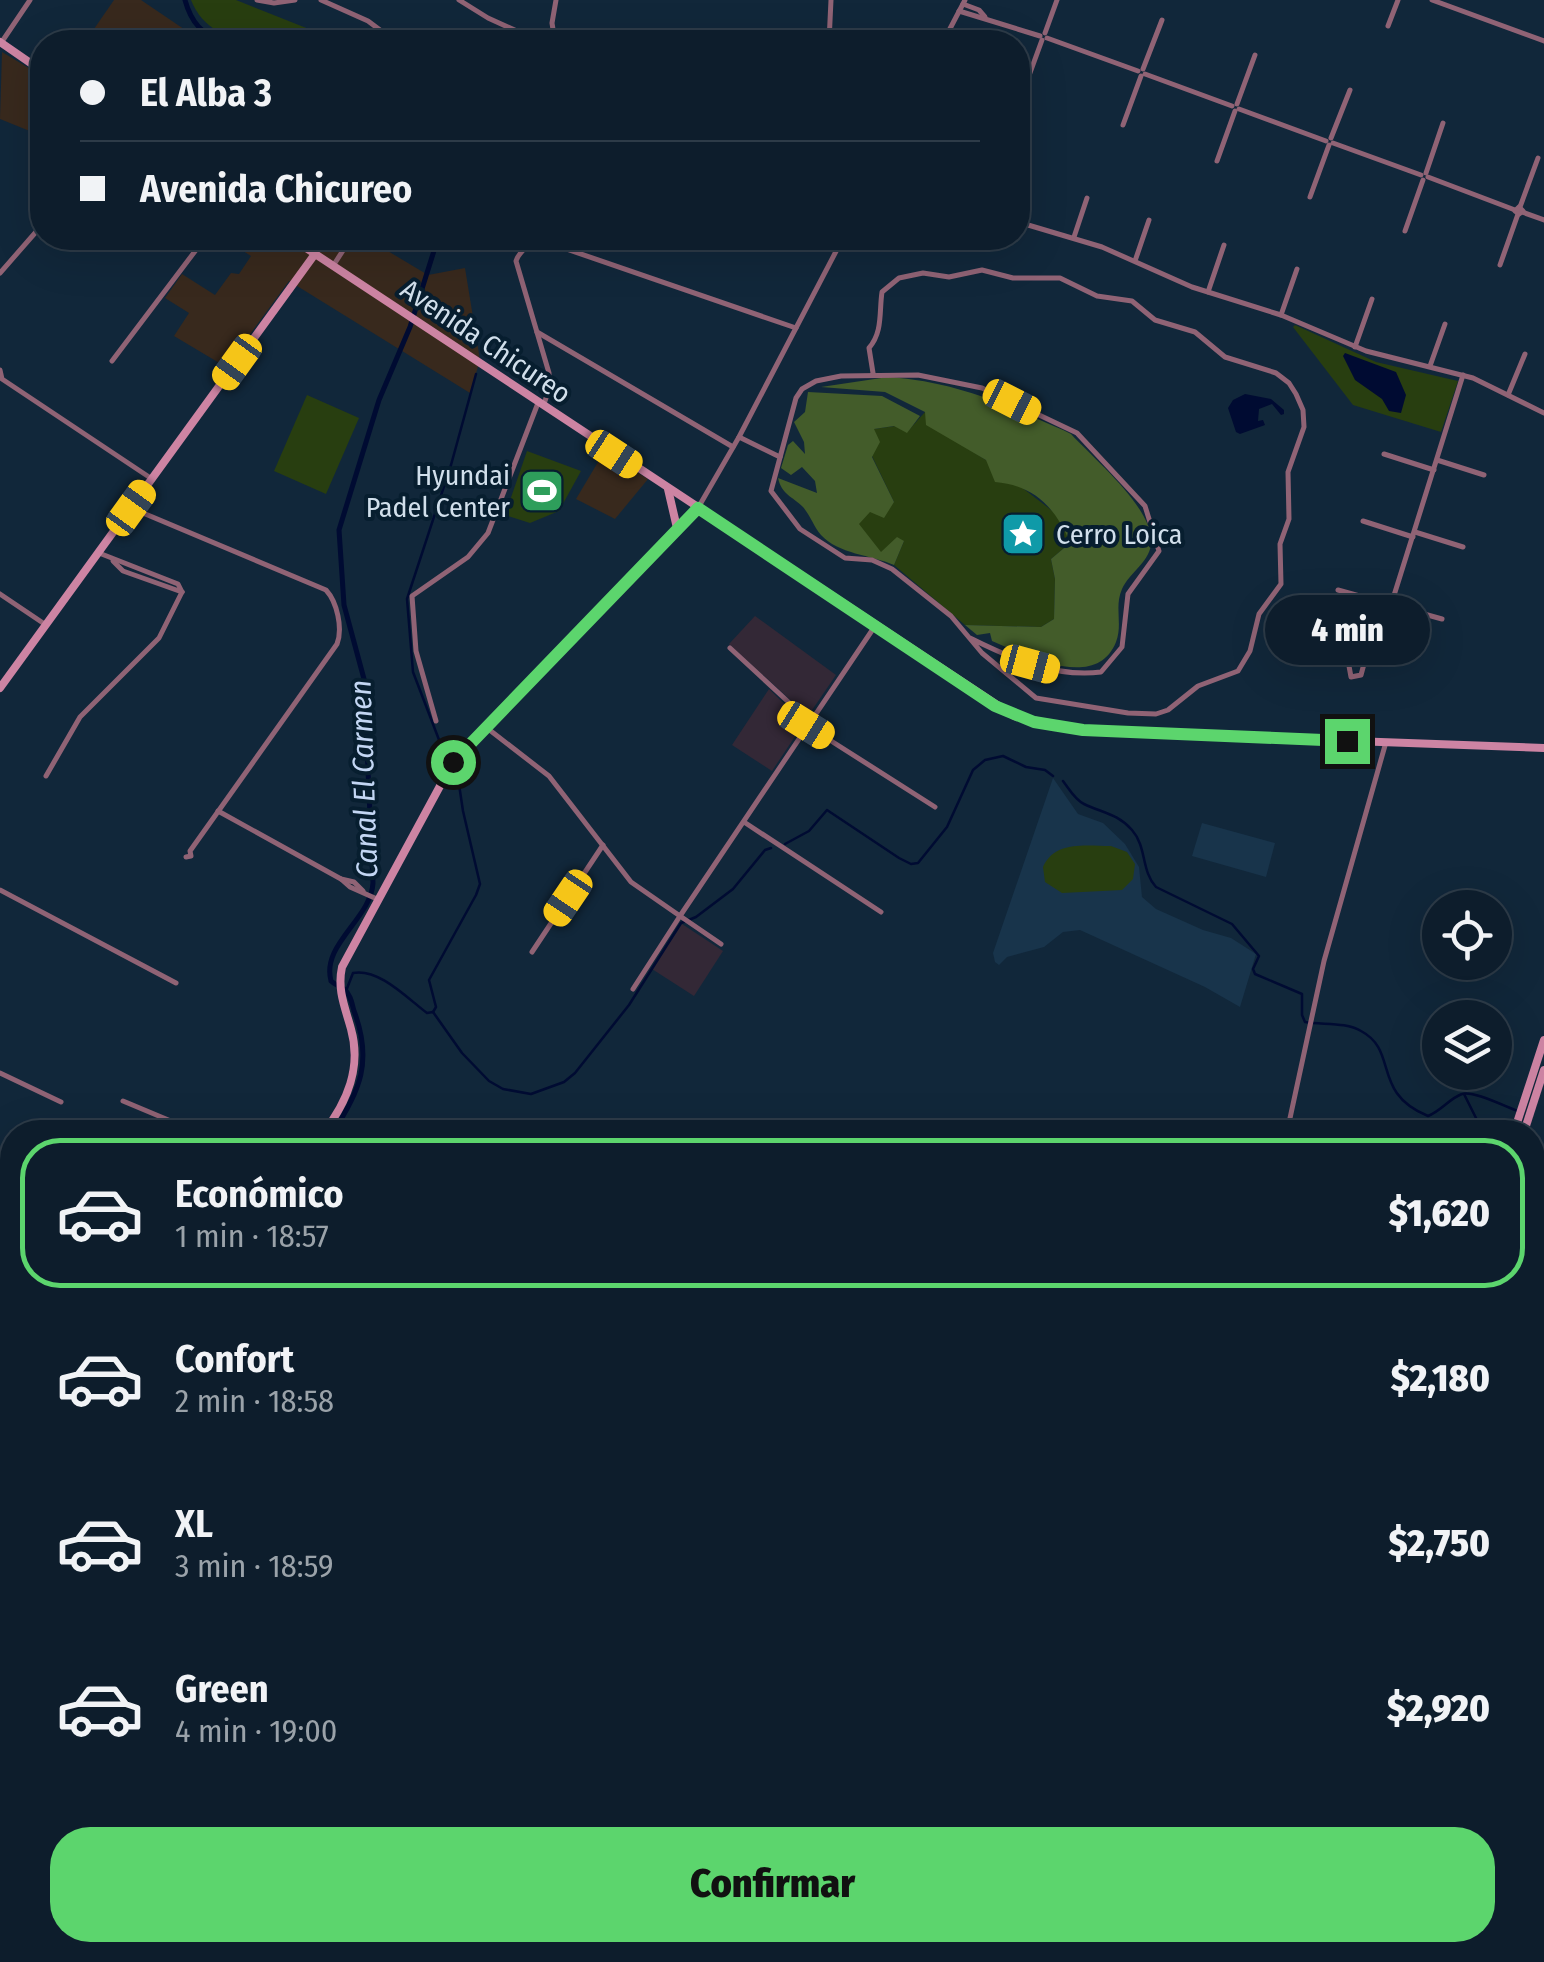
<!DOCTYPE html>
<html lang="es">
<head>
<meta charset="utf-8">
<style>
	body { margin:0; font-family:"Fira Sans Condensed",sans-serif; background:#162634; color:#f1f3f6; height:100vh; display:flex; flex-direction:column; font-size:38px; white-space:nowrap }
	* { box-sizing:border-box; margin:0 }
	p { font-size:32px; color:#9aa2a9 }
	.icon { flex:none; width:55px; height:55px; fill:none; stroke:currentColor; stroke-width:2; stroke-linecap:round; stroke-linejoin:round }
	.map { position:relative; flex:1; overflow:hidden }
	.panel { position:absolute; left:0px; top:1120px; width:1545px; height:842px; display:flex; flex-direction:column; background:#0d1d2c; border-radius:40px 40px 0 0; box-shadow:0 10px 40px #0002,0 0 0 2px #2d3b48 }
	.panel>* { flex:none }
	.guide { position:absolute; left:30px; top:30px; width:1000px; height:220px; border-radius:40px; box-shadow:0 10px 40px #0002,0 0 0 2px #2d3b48; display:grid; align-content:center; height:220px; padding:0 50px; background:#0d1d2c }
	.fabs { position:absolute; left:1422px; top:890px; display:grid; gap:20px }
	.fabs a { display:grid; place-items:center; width:90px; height:90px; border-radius:50%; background:#0d1d2c; box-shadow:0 10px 40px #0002,0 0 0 2px #2d3b48; font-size:50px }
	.end { position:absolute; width:45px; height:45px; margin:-22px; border:12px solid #5cd56d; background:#111; box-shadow:0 0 0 5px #111 }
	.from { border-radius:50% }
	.bubble { position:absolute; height:70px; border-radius:35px; background:#0d1d2c; box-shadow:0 10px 40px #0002,0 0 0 2px #2d3b48; font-size:32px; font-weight:800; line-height:70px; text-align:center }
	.car { position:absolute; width:30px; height:60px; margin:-30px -15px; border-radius:12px; box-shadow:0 0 8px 2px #0007; background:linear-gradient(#f5c518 24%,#345 0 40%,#f5c518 0 76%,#345 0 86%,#f5c518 0) }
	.guide b { display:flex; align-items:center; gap:35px; height:95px; font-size:38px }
	.guide b+b { border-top:2px solid #2d3b48 }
	.guide i { width:25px; height:25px; background:#f1f3f6 }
	ul { padding:18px 0 0; list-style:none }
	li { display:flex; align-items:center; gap:30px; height:150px; margin:0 20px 15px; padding:0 30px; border:5px solid transparent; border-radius:40px }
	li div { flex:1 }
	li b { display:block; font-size:38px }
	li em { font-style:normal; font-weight:800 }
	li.current { border-color:#5cd56d }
	li>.icon { width:90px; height:90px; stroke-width:1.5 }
	.button { display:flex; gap:20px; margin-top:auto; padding:20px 50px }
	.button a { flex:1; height:115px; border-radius:40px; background:#5cd56d; color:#111; font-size:40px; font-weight:800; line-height:115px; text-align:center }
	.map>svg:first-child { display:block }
	.commercial { fill:#38291d }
	.industrial { fill:#332836 }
	.built { fill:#18344b }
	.green { fill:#283e10 }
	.forest { fill:#435c2a }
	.water { fill:#000b32 }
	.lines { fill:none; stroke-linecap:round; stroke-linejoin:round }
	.stream { stroke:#000b32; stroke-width:2.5 }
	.canal { stroke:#000b32; stroke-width:5 }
	.street { stroke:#906375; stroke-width:5 }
	.secondary { stroke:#cd84a3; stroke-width:8 }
	.highway { stroke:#fed0e2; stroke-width:11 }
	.route { stroke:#5cd56d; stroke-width:12 }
	.labels { text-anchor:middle; stroke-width:8; stroke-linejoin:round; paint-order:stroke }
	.street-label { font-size:28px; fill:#d1dfeb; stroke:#071e2f }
	.poi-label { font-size:28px; fill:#d1dfeb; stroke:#071e2f; text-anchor:end }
	.water-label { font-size:30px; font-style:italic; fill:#c3d6f3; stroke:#071e2f }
</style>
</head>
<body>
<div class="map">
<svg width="1544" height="1962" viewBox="0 0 1544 1962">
	<rect width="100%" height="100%" fill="#11273a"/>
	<g class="commercial">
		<path d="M 114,0 L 141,0 L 203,42 L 85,42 Z"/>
		<path d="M 2,52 L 42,76 L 42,136 L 0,119 Z"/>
		<path d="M 223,238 L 366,238 L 428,275 L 465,268 L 480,360 L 470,393 L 289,281 L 226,367 L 174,336 L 189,313 L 165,298 L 182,274 L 215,295 L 231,273 L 239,274 L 251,256 Z"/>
		<path d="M 604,452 L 648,479 L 615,519 L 576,499 Z"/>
	</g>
	<g class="industrial">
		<path d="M 755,616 L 836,675 L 808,716 L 729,644 Z"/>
		<path d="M 769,689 L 804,723 L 772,771 L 732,745 Z"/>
		<path d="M 682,924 L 723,951 L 694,996 L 652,969 Z"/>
	</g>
	<g class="built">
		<path d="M 1053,778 L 1078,814 L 1103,823 L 1125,844 L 1139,867 L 1142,897 L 1156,909 L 1203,930 L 1231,938 L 1256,954 L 1240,1007 L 1205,987 L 1080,930 L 1063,932 L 1044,947 L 1007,957 L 999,965 L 995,962 L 993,953 Z"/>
		<path d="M 1202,823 L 1275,843 L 1266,877 L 1192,856 Z"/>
		<path d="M 0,1839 L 12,1844 L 12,1950 L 72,1950 L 83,1956 L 80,1962 L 0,1962 Z"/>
	</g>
	<g class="green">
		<path d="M 191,0 L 236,0 L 329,37 L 326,42 C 278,42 212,53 191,0 Z"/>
		<path d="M 1295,325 L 1376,362 L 1458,381 L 1441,432 L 1353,405 L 1293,327 Z"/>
		<path d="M 307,395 L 359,418 L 326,494 L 274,471 Z"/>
		<path d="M 925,412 L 959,443 L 986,460 L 1059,516 L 1070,543 L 1051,559 L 1055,579 L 1054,619 L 1041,627 L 965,625 L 894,565 L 904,541 L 881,553 L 858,524 L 870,511 L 894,502 L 872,456 L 874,429 L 895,426 L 907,432 Z"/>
		<path d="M 527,451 L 581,471 L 559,511 L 530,523 L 505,515 Z"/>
		<path d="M 1111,846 L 1127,852 L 1135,864 L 1133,879 L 1122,890 L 1062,893 L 1045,882 L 1043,867 C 1055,840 1086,846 1111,846 Z"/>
		<path d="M 488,1950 L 649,1950 L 659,1962 L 491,1962 Z"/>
	</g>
	<g class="forest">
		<path d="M 888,377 C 957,382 1001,403 1063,430 L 1071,434 C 1094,459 1147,503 1151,537 C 1154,560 1130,571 1122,589 C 1114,607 1123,624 1116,642 C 1096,692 1026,655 992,641 L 990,633 L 977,635 L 965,625 L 1041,627 L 1054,619 L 1055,579 L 1051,559 L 1070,543 C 1056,508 1034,485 995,482 L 986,460 L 926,425 L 925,412 L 885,392 L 821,387 Z"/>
		<path d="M 808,392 L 882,396 L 920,416 L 907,433 L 894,426 L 874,429 L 880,442 L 872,457 L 894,502 L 884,518 L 870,512 L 859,524 L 881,552 L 897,537 L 904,541 L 894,565 C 871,555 838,554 821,535 C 814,527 810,515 803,507 C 792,496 782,495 778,478 L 817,493 L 815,481 L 802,467 L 791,475 L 781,468 L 788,445 L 793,441 L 805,454 L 804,442 L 794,422 L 805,412 Z"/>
	</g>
	<g class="water">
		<path d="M 1345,353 L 1396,372 L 1406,395 L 1401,413 L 1389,411 L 1382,399 L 1355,380 L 1343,356 Z"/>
		<path d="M 1245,394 L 1271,399 L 1284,410 L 1284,414 L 1281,415 L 1272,404 L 1259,409 L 1258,421 L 1263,420 L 1265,425 L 1240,434 L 1236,432 L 1228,408 L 1233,400 Z"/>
	</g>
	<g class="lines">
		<g class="stream">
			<path d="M 1063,781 C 1069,789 1075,800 1084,804 C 1103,813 1118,814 1132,830 C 1147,847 1141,871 1156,887 L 1232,924 L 1259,956 L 1253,969 L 1255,974 L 1302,994 L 1302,1015 L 1305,1022 C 1323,1025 1346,1022 1361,1031 C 1399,1051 1371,1093 1428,1116 C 1441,1111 1450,1098 1462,1094 C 1473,1090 1506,1107 1518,1111"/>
			<path d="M 785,844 L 809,831 L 827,810 L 899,858 L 911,864 L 918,863 L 947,827 L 973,770 L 985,760 L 1003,756 L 1026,767 L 1045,770 L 1053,776"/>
			<path d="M 346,991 L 353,973 C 379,968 407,998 427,1013 L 433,1012 L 462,1053 L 489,1081 L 503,1089 L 531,1094 L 564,1082 L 575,1073 L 629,1005 L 681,923 L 696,917 L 733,889 L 765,850 L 771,848"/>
			<path d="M 433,1012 L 436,1007 L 429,980 L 476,895 L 480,884 L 463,811 L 457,771 L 441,745 L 413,672 L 407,599 L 451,465 L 476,374"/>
			<path d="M 1464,1094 L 1483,1132"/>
			<path d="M 1532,1179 L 1544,1186"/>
			<path d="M 172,1950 L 175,1962"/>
			<path d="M 463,1950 L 467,1962"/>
			<path d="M 1316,1950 L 1319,1962"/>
		</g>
		<g class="canal">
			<path d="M 185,0 C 191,22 202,35 224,42"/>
			<path d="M 333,1132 C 360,1091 373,1061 354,1011 C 352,1004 351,995 344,989 C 340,986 335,985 331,981 C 321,944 371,919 373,883 L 364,679 L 344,605 L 339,530 L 379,400 L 410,327 L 438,238"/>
			<path d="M 0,1639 L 12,1626"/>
		</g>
		<g class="street">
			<path d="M 257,0 L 274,3 L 295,0"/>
			<path d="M 321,0 L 368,21 L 396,42"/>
			<path d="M 459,0 L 488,18 L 541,42"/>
			<path d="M 1432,0 L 1544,41"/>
			<path d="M 963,4 L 979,10 L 985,17"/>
			<path d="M 959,11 L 1040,36"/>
			<path d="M 1388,26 L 1398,0"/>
			<path d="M 698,33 L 699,42"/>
			<path d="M 1045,33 L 1057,0"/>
			<path d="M 1047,38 L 1138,71"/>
			<path d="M 555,42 L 552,23 L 556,0"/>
			<path d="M 829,42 L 831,0"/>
			<path d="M 943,42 L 965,0"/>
			<path d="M 1,43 L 30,0"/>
			<path d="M 1143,69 L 1162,20"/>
			<path d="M 1145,74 L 1232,106"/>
			<path d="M 1019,103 L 1042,40"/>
			<path d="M 1237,104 L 1255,55"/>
			<path d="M 1239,109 L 1326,141"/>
			<path d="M 1123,125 L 1141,76"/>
			<path d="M 1331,138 L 1350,90"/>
			<path d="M 1333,143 L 1421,175"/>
			<path d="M 1217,161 L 1235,111"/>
			<path d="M 1426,173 L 1443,123"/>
			<path d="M 1428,177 L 1515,210"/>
			<path d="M 1018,189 L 1023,174"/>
			<path d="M 1310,197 L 1329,145"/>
			<path d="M 1519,207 L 1523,211 L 1519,214 L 1515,211 Z"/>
			<path d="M 1520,207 L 1538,158"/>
			<path d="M 1522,212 L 1544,220"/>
			<path d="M 1018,222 L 1102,247 L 1192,287 L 1281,315 L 1366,351 L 1473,378 L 1544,413"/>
			<path d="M 1405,231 L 1423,180"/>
			<path d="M 1074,237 L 1087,198"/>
			<path d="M 73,238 L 84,243 L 92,238"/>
			<path d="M 1135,261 L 1149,220"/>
			<path d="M 1500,265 L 1518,214"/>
			<path d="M 333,266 L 351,238"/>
			<path d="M 0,273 L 42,225"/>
			<path d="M 1208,292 L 1224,245"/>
			<path d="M 1281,315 L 1297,269"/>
			<path d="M 537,332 L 733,447"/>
			<path d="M 1355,347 L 1372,299"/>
			<path d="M 112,361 L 205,238"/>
			<path d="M 1430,366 L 1445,324"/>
			<path d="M 0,370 L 2,379 L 152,479"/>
			<path d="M 873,373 L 869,348 C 883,332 879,312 882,292 L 899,278 L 923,273 L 949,277 L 982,270 L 1013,278 L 1060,278 L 1097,296 L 1132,301 L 1155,320 L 1195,332 L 1225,357 L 1276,373 L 1289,383 L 1296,394 L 1303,410 L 1304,427 L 1288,472 L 1289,519 L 1280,544 L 1281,584 L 1259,614 L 1250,651 L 1238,671 L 1198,686 L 1168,710 L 1156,714 L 1128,713 L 1036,698 L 982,653 L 951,616 L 892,569 L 872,560 L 845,558 L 800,529 L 771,491 L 796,398 L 802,389 L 816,381 L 841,376 L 918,375 L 982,388 L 1077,433 L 1145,506 L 1159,551 L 1128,594 L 1122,647 L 1101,672 C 1056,678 1010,658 970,638"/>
			<path d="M 1508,395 L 1525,354"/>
			<path d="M 544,404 L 549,389 L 549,373 L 516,261 C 521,247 535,242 549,243 L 796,328"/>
			<path d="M 739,437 L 780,457"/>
			<path d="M 1384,454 L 1434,470"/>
			<path d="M 1437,460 L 1484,475"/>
			<path d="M 131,508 L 326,590 C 337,602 343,628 337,644 L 190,851 L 191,856 L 186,857"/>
			<path d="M 698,508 L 739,437 L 843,238"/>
			<path d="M 1363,521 L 1413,537"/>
			<path d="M 1415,532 L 1463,547"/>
			<path d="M 99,553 L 178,584 L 182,592"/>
			<path d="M 113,561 L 123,571 L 182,592"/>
			<path d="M 1338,590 L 1442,619"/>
			<path d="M 0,594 L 46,625"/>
			<path d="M 730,648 L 809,721"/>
			<path d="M 1368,649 L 1361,675 L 1351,677 L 1349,666 L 1368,649 L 1391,605 L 1463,375"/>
			<path d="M 436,721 L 416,651 L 412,596 L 468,557 L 488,533 L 538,403"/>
			<path d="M 806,725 L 935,807"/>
			<path d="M 487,728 L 549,776 L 631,882 L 680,916 L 875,626"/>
			<path d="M 46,776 L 80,717 L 159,638 L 182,592"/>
			<path d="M 218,811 L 341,879 L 354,882 L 363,891"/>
			<path d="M 744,822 L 881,912"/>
			<path d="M 341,879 L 350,887 L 377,899"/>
			<path d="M 0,890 L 176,983"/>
			<path d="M 532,952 L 603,845"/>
			<path d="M 633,989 L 680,916 L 721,944"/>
			<path d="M 0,1073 L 61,1102"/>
			<path d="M 123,1101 L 197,1132"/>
			<path d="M 1287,1132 L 1324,961 L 1386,742"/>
			<path d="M 0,1389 L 12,1396"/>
			<path d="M 0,1622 L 12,1612"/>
			<path d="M 0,1826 L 12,1831"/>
			<path d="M 0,1838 L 12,1842"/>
			<path d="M 82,1950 L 111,1957 L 136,1951"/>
			<path d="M 379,1950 L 389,1962"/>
			<path d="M 442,1950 L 445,1962"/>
			<path d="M 277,1962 L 333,1957 L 366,1950"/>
		</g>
		<g class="secondary">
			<path d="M 0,42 L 42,71"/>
			<path d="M 291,238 L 1014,716 L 1083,731 L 1544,748"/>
			<path d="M 668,489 L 677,528"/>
			<path d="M 0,688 L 315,254"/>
			<path d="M 324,1132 C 347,1102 362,1068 351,1029 C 345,1007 337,990 342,967 L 453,762 L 698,508"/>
			<path d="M 1514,1132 L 1544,1040"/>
			<path d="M 1524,1132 L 1544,1070"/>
			<path d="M 0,1676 L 12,1681"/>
			<path d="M 136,1951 L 137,1950"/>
			<path d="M 140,1962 L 149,1950"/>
		</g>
		<g class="highway">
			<path d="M 0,1304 L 12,1310"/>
			<path d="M 666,1950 L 675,1962"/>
			<path d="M 685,1950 L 690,1962"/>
		</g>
	</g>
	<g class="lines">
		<path class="route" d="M 453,762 L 698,508 L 995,706 L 1034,722 L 1083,730 L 1347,741"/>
	</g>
	<defs>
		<symbol id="stadium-square" viewBox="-11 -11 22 22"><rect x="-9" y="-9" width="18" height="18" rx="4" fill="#2e9e5b" stroke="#071e2f"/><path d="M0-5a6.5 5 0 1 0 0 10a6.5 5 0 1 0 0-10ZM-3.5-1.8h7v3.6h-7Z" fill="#fff"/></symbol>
		<symbol id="sight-square" viewBox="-11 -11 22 22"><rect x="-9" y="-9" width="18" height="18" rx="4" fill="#0f9aa8" stroke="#071e2f"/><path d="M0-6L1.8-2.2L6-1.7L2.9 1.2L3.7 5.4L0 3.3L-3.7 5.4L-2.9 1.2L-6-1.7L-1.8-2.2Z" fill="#fff"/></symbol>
	</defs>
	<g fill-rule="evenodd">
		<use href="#stadium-square" x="517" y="466" width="50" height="50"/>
		<use href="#sight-square" x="998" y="509" width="50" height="50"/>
	</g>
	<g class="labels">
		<g class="street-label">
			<text transform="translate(486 341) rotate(34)" y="10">Avenida Chicureo</text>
		</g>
		<g class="poi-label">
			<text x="510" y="485">Hyundai<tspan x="510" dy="32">Padel Center</tspan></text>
			<text x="1056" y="544" text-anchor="start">Cerro Loica</text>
		</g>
		<g class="water-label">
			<text transform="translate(364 779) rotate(-92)" y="10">Canal El Carmen</text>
		</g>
	</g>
</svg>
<div class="fabs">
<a><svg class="icon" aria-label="locate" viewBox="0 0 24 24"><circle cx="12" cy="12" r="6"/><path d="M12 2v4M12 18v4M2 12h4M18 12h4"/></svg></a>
<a><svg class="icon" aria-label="layers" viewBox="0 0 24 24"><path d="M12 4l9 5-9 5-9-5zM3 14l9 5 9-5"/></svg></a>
</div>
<i class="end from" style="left:453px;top:762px"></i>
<i class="end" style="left:1347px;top:741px"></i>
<div class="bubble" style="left:1265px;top:595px;width:165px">4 min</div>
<i class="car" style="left:237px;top:362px;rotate:216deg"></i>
<i class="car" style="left:1012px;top:402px;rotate:117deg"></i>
<i class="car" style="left:614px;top:454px;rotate:123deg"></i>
<i class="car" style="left:131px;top:508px;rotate:36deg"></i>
<i class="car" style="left:1030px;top:664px;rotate:105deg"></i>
<i class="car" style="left:806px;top:725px;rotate:122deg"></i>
<i class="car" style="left:568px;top:898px;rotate:214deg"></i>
<div class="guide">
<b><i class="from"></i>El Alba 3</b>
<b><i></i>Avenida Chicureo</b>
</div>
<section class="panel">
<ul>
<li class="current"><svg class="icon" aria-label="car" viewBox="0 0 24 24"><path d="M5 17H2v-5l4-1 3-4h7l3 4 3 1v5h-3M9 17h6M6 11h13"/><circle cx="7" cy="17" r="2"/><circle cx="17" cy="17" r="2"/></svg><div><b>Económico</b><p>1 min · 18:57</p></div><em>$1,620</em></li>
<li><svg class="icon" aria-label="car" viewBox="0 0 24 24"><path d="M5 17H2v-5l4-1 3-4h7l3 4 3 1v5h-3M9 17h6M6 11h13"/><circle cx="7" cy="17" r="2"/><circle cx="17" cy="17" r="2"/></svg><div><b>Confort</b><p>2 min · 18:58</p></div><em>$2,180</em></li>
<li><svg class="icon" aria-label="car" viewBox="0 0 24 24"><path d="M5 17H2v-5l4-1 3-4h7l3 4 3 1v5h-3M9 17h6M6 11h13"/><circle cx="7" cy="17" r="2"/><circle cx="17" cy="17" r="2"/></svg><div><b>XL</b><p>3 min · 18:59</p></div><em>$2,750</em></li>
<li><svg class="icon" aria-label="car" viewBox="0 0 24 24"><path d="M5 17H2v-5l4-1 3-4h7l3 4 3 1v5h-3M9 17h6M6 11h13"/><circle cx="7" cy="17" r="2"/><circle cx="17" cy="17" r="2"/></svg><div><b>Green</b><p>4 min · 19:00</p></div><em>$2,920</em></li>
</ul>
<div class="button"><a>Confirmar</a></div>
</section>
</div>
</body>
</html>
